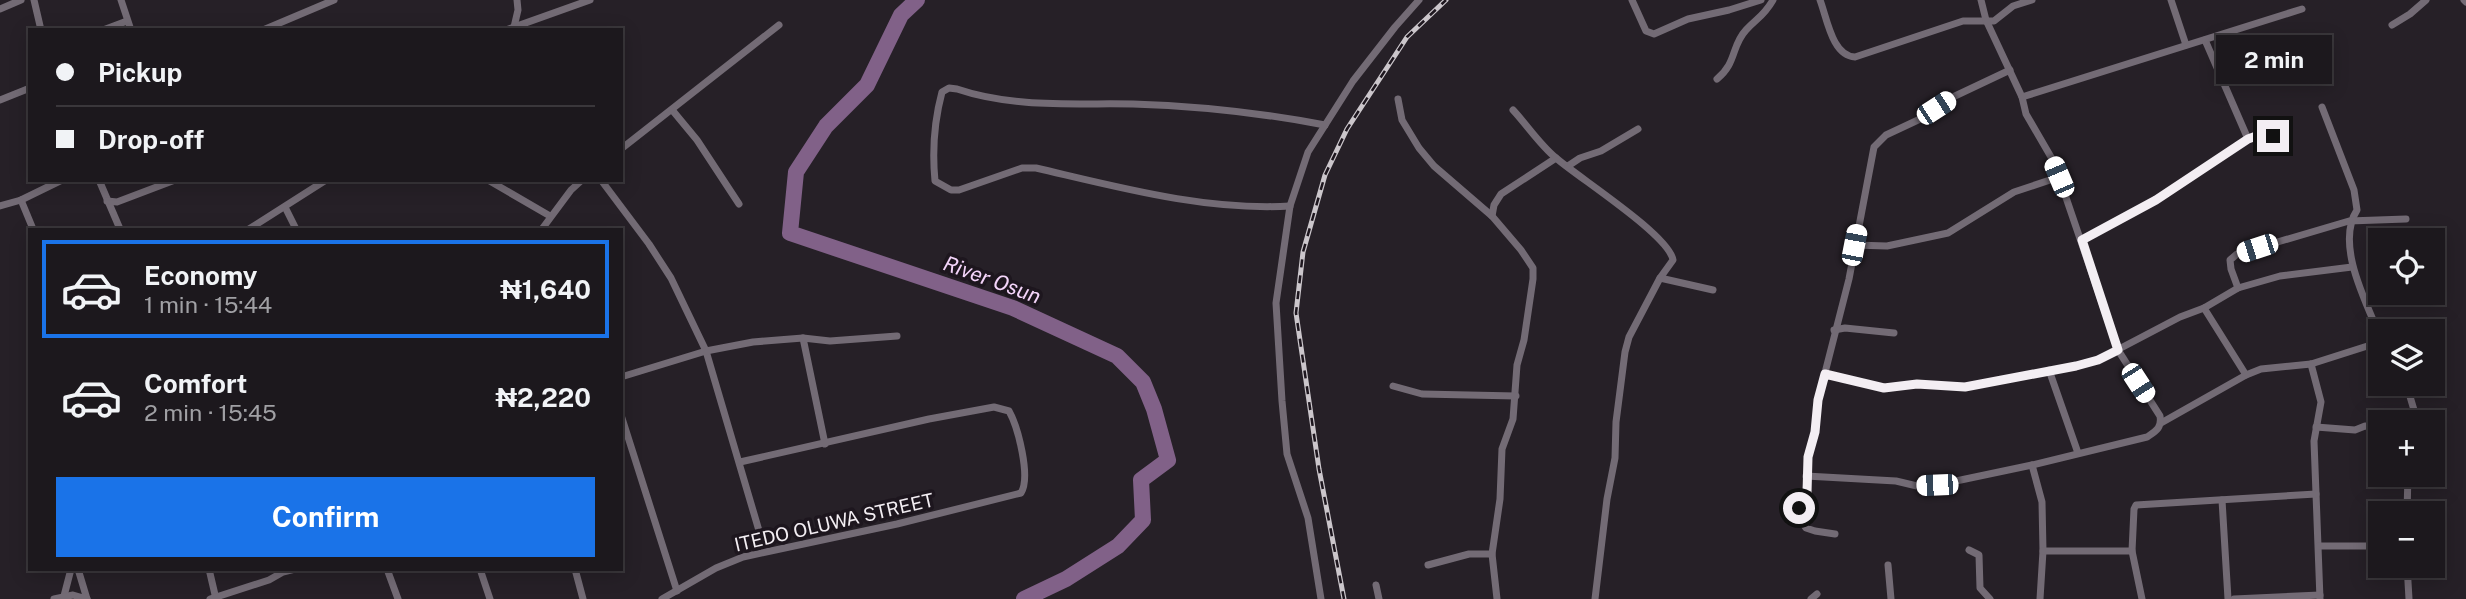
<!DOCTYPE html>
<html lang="en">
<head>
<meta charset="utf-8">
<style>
	body { margin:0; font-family:"Public Sans",sans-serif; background:#252126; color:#f1f3f6; height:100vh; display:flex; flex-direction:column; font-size:26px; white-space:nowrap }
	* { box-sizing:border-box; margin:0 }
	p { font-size:23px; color:#a0a0a4 }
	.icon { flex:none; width:38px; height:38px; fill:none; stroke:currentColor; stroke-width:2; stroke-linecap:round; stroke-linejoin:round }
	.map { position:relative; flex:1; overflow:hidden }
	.drawer { position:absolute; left:28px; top:228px; width:595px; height:343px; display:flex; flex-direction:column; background:#1c181d; border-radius:0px; box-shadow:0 4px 18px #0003,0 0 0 2px #3a373b }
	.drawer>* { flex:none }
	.guide { position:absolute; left:28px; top:28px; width:595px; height:154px; border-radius:0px; box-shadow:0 4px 18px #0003,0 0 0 2px #3a373b; display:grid; align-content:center; height:154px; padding:0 28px; background:#1c181d }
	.tools { position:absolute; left:2368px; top:228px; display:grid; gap:14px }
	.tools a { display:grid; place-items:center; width:77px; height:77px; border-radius:0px; background:#1c181d; box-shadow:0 4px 18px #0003,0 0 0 2px #3a373b; font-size:35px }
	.end { position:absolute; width:32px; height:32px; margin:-16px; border:9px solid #f3eef3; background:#111; box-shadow:0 0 0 4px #111 }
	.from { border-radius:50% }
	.bubble { position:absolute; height:49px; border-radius:0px; background:#1c181d; box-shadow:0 4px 18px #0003,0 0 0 2px #3a373b; font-size:23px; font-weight:700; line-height:49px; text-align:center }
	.car { position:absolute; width:21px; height:42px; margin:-21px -10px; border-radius:9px; box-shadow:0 0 5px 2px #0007; background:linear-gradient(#fff 24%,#345 0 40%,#fff 0 76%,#345 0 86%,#fff 0) }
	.guide b { display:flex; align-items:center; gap:24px; height:66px; font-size:26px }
	.guide b+b { border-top:2px solid #3a373b }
	.guide i { width:18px; height:18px; background:#f1f3f6 }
	ul { padding:12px 0 0; list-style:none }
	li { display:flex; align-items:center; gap:21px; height:98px; margin:0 14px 10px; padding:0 14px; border:4px solid transparent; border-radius:0px }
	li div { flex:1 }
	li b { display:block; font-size:26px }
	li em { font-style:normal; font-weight:700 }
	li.current { border-color:#1a73e8 }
	li>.icon { width:63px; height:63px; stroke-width:1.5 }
	.cta { display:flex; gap:14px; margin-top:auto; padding:14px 28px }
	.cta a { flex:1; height:80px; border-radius:0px; background:#1a73e8; color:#fff; font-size:28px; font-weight:700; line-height:80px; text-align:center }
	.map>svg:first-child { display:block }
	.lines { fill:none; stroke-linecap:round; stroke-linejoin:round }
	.river { stroke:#816188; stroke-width:16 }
	.minor { stroke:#736b75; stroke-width:7 }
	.rail-casing { stroke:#cbc6cb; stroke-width:5 }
	.rail { stroke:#1d161e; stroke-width:2.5; stroke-dasharray:8; stroke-linecap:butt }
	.route { stroke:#f3eef3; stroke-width:9 }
	.labels { text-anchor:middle; stroke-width:7; stroke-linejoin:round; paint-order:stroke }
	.street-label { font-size:19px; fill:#f3eef3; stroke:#1d161e }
	.water-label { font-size:21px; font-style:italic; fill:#f4d5fa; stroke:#1d161e }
</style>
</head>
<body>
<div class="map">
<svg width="2466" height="599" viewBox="0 0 2466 599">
	<rect width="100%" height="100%" fill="#262027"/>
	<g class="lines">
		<path class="river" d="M 917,0 L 901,15 L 867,85 L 826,126 L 796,172 L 790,233 L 1013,308 L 1117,356 L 1143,382 L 1154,409 L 1168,460 L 1141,480 L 1143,520 L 1118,546 L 1066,579 L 1024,599"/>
		<g class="minor">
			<path d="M 34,0 L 41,30"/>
			<path d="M 121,0 L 131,30"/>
			<path d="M 1632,0 L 1646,31 L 1654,34 L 1688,19 L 1729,10 L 1761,0"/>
			<path d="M 1820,0 C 1827,18 1832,56 1855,57 L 1963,21 L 1994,21 L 2013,6 L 2032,0"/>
			<path d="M 2171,0 L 2186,45"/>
			<path d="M 2464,0 L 2466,2"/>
			<path d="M 0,9 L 21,0"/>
			<path d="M 2392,25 L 2410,14 L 2426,0"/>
			<path d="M 514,27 L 518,10 L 517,0"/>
			<path d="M 103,30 L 127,21"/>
			<path d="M 263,30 L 334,0"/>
			<path d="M 506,30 L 590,0"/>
			<path d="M 2205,40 L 2248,139"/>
			<path d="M 1717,79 C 1737,63 1731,46 1746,30 C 1757,18 1764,16 1773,0"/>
			<path d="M 2022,97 L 2302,9"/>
			<path d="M 1398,99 L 1402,120 L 1419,148 L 1434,166 L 1492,216 L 1521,250 L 1533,268 L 1533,279 L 1524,340 L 1517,365 L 1513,419 L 1502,449 L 1500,499 L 1492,554 L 1497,599"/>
			<path d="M 0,100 L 30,88"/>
			<path d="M 2322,107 L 2354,190 L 2357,210 C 2335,244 2366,302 2380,336"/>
			<path d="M 1513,110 C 1527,125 1540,145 1556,158 C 1579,178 1669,235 1673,260 L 1660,278 L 1629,337 L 1625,352 L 1616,422 L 1615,458 L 1607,499 L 1595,599"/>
			<path d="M 673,111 L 697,140 L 739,204"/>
			<path d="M 621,149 L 779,25"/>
			<path d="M 1568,166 L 1580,158 L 1601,151 L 1638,129"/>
			<path d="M 99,180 L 120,229"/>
			<path d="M 488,180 L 550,216"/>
			<path d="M 601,180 L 649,244 L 671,278 L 706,351 L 765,551"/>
			<path d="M 21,200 L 33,229"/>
			<path d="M 107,201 L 117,202 L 175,180"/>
			<path d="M 0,206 L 21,200 L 62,180"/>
			<path d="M 1290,206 C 1205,211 1118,187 1036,168 L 1022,168 L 959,190 L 951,190 L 935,181 C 932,150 934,122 942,92 L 949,88 L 957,89 C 1013,108 1074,103 1133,104 C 1197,106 1262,113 1325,125"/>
			<path d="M 285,207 L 296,229"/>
			<path d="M 1492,216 L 1494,205 L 1501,194 L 1556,158"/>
			<path d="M 249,229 L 326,180"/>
			<path d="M 542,229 L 571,190 L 582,180"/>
			<path d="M 2082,240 L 2156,200 L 2248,139 L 2259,135 L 2273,136"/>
			<path d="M 1854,245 L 1887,246 L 1948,233 L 2014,192 L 2059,177"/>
			<path d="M 1660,278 L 1713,290"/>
			<path d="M 2238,288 L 2231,269 L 2230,260 L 2237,254 L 2349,221 L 2406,219"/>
			<path d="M 2204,308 L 2246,375 L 2261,369 L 2311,364 L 2380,342"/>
			<path d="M 1834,330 L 1845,328 L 1894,333"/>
			<path d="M 803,338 L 825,444"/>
			<path d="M 2311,364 L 2321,402 L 2314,441 L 2320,599"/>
			<path d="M 2049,370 L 2078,453"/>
			<path d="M 1825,374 L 1884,388 L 1917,384 L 1965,387 L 2076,366 L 2098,360 L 2180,317 L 2204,308 L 2238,288 L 2280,276 L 2352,267"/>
			<path d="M 621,377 L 706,351 L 753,342 L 803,338 L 830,341 L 897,336"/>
			<path d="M 2406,383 L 2414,410 L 2411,422"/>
			<path d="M 1393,386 L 1422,394 L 1516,396"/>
			<path d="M 621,415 L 677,591"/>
			<path d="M 2161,423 L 2246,375"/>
			<path d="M 2316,427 L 2355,430 L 2365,426 L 2380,427"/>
			<path d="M 2032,465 L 2042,502 L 2043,551 L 2040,599"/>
			<path d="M 1806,476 L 1896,481 L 1917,486 L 1937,485 L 2032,465 L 2147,437 C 2156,431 2162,428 2160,416 L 2118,350 L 2059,177 L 2051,157 L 2026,114 L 2022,97 L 1986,20 L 1981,0"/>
			<path d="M 2222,500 L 2228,599"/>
			<path d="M 2407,513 L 2408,474"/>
			<path d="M 1835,534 L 1815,531 L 1806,528 L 1802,522 L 1799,508 L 1806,493 L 1808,457 L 1815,432 L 1818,400 L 1849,279 L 1874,147 L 1886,135 L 1918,120 L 1955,96 L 2010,70"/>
			<path d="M 2319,546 L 2380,546"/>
			<path d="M 1969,550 L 1979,555 L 1980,588 L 1990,599"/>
			<path d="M 2043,551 L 2132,551"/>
			<path d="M 1428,565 L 1469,554 L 1492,554"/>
			<path d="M 1888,565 L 1891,599"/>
			<path d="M 2407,565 L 2409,599"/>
			<path d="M 78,569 L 87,599"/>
			<path d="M 209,569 L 216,599"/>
			<path d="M 387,569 L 398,599"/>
			<path d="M 480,569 L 490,599"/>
			<path d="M 575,569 L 583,599"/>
			<path d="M 1376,585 L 1379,599"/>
			<path d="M 64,596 L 71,569"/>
			<path d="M 54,599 L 73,595 L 87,599"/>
			<path d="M 210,599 L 269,580 L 283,572 L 295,569"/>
			<path d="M 662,599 L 716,568 L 743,557 L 897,524 L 1021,493 C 1031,477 1018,427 1009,411 L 994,407 L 929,419 L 740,462"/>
			<path d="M 1321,599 L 1308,518 L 1287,454 L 1282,401 L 1276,303 L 1290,206 L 1308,152 L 1353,81 L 1395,27 L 1419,0"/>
			<path d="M 1811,599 L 1817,594"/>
			<path d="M 2142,599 L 2132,551 L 2134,509 L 2136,505 L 2316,494"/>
			<path d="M 2234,599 L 2320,595"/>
		</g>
		<defs>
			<path id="rail" d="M 1344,599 L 1319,469 L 1296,313 L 1303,252 L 1325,175 L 1347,129 L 1407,37 L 1446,0"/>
		</defs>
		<use href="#rail" class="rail-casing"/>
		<use href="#rail" class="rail"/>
	</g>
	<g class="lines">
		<path class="route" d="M 1799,508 L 1807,493 L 1808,457 L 1815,432 L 1818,400 L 1825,374 L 1884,388 L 1917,384 L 1965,387 L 2076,366 L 2098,360 L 2118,350 L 2082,240 L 2156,200 L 2248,139 L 2259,135 L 2273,136"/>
	</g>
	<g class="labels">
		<g class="street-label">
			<text transform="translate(834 522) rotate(-13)" y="7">ITEDO OLUWA STREET</text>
		</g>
		<g class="water-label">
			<text transform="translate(992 280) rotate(20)" y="7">River Osun</text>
		</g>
	</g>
</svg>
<div class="tools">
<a><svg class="icon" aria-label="locate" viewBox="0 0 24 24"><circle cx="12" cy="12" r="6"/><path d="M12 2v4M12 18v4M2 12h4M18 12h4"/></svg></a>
<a><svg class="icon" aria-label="layers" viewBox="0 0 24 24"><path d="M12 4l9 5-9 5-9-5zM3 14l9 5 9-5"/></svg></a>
<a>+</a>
<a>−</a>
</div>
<i class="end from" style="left:1799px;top:508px"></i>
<i class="end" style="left:2273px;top:136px"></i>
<div class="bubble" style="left:2216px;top:35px;width:116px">2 min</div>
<i class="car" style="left:1936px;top:108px;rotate:57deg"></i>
<i class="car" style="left:2059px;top:177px;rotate:337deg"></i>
<i class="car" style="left:1854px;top:245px;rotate:11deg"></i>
<i class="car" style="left:2257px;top:248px;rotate:252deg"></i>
<i class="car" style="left:2138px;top:383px;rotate:147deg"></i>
<i class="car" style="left:1937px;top:485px;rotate:268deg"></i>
<div class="guide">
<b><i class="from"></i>Pickup</b>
<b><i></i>Drop-off</b>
</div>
<section class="drawer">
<ul>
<li class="current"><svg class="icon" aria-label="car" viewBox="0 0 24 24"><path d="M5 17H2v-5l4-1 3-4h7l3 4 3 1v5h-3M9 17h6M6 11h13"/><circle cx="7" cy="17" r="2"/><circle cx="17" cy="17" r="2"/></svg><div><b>Economy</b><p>1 min · 15:44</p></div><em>₦1,640</em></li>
<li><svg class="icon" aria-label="car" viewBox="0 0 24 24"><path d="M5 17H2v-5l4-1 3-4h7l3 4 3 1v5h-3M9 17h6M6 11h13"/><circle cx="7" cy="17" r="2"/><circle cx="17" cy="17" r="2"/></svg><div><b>Comfort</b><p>2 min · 15:45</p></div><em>₦2,220</em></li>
</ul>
<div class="cta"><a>Confirm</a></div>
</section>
</div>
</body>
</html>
